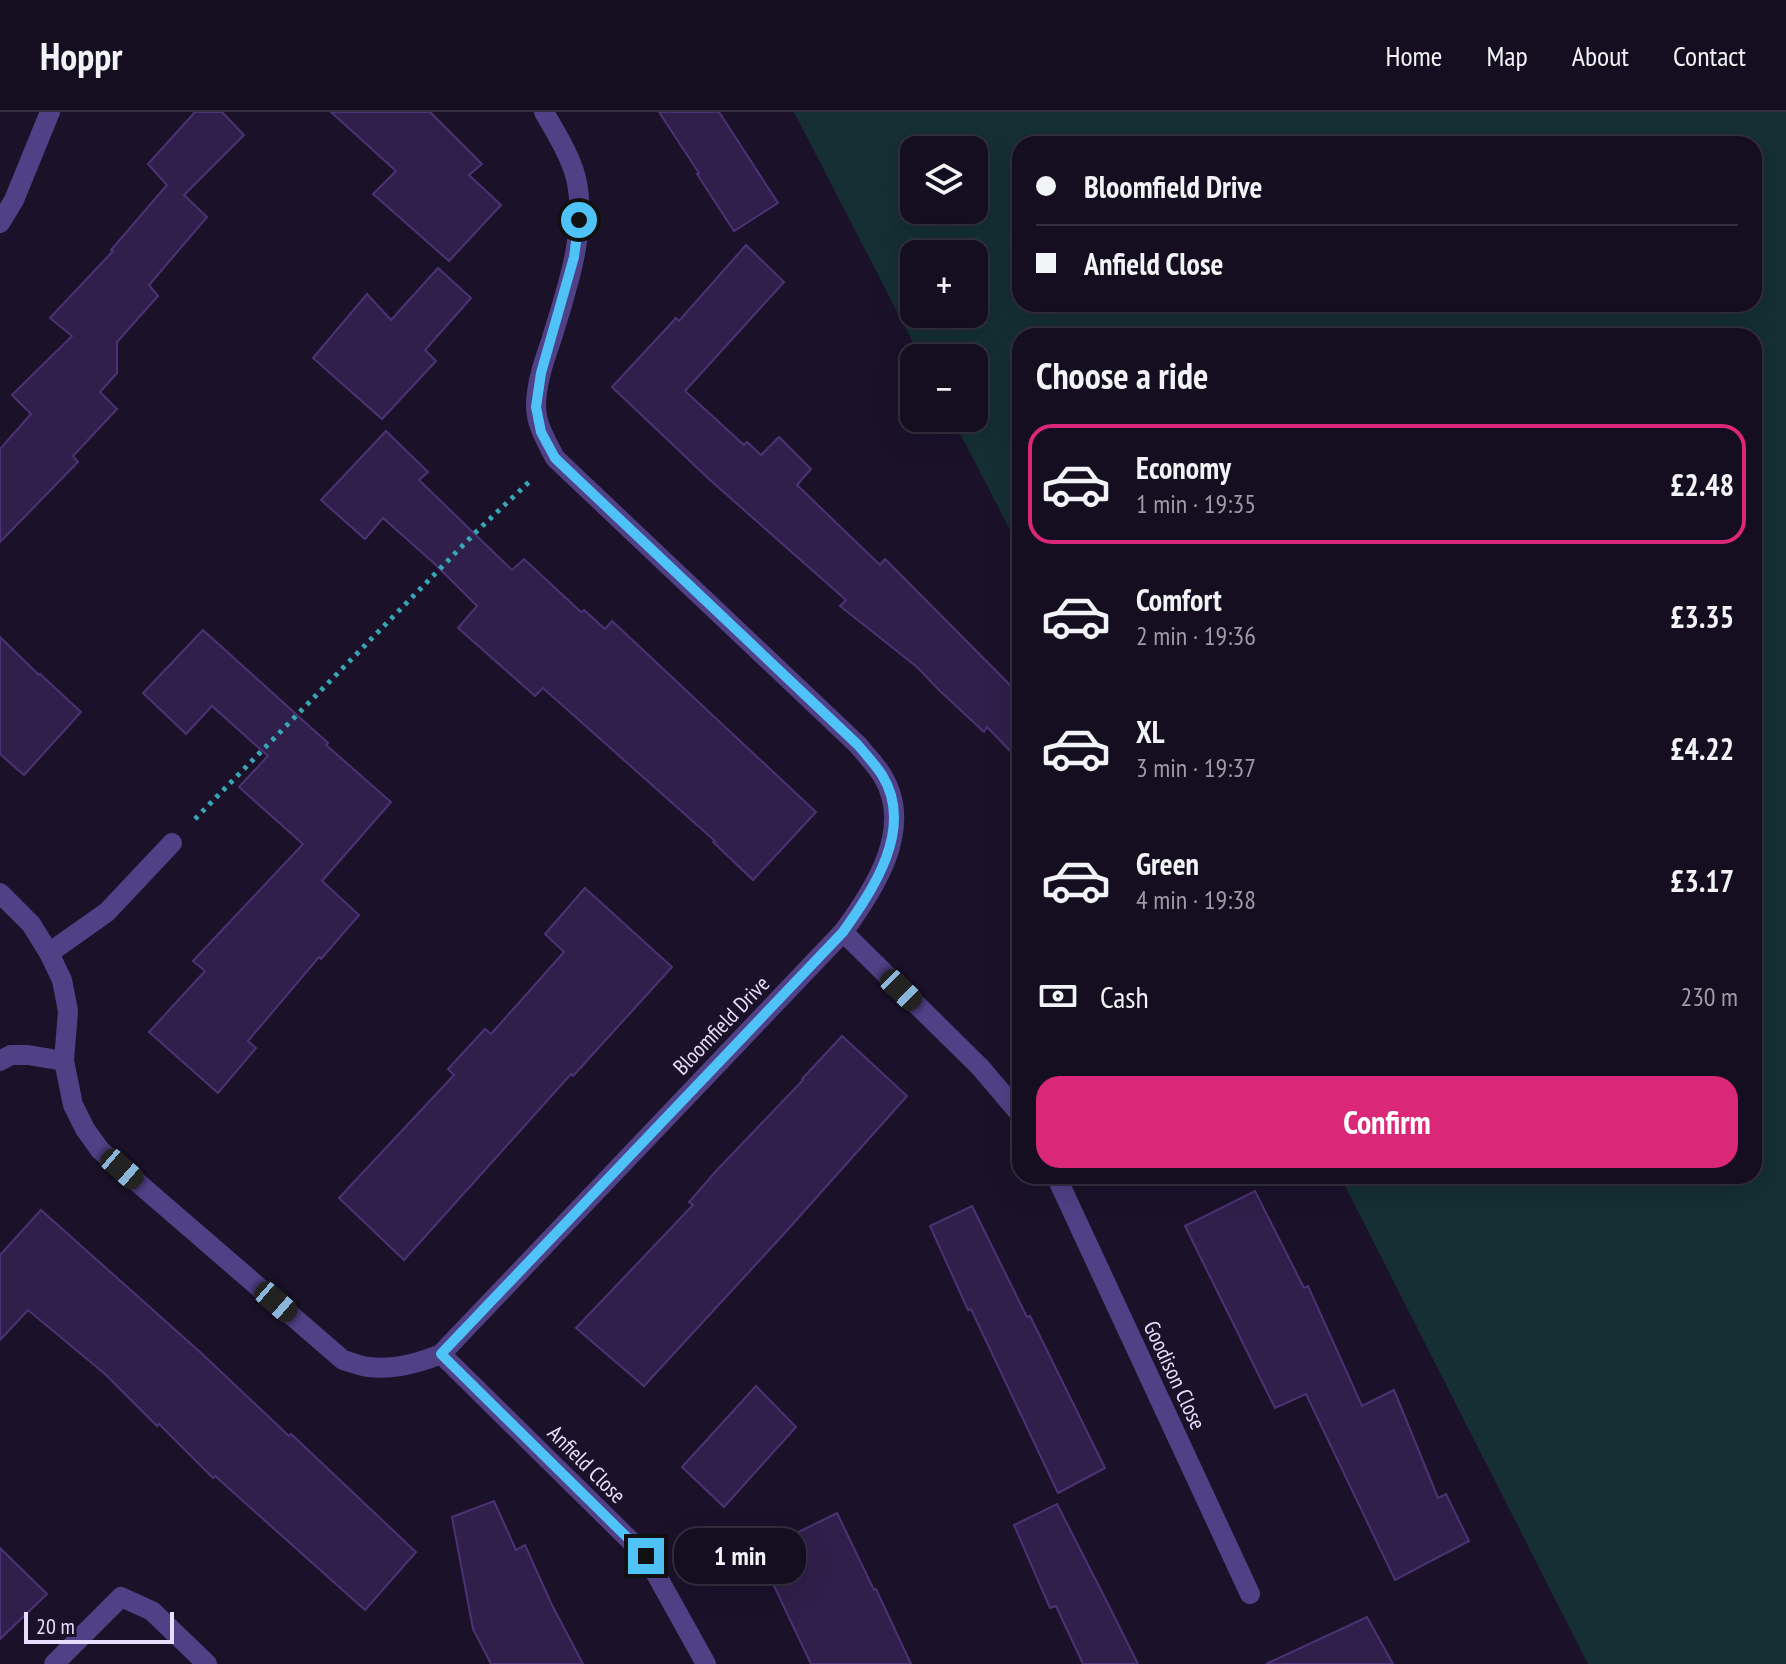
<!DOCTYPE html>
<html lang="en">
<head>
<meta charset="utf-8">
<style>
	body { margin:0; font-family:"PT Sans Narrow",sans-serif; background:#211c2d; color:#f1f3f6; height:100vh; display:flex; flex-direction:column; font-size:30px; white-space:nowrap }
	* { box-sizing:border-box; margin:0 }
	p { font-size:26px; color:#9d9ca5 }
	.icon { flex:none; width:44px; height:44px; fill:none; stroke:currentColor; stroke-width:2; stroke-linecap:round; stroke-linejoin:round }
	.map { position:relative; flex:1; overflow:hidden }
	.drawer { position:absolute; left:1012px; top:216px; width:750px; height:856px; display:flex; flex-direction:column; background:#140e20; border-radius:24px; box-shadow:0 8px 32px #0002,0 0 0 2px #332e3e }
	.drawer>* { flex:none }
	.guide { position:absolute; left:1012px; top:24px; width:750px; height:176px; border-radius:24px; box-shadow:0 8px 32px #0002,0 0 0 2px #332e3e; display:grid; align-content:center; height:176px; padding:0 24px; background:#140e20 }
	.tools { position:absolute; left:900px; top:24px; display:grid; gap:16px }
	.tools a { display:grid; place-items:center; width:88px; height:88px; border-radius:16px; background:#140e20; box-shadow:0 8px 32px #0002,0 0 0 2px #332e3e; font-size:40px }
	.scale { position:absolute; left:24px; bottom:20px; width:150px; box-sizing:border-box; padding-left:8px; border:4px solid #e7ddfd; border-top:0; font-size:22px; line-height:28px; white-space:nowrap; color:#e7ddfd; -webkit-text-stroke:6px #1b122a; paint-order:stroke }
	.end { position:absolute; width:36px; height:36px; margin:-18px; border:10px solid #4fc3f7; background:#111; box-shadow:0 0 0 4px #111 }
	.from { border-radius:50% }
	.bubble { position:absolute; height:56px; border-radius:24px; background:#140e20; box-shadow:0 8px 32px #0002,0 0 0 2px #332e3e; font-size:26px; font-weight:700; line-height:56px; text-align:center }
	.car { position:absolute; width:24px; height:48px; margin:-24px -12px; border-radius:10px; box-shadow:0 0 6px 2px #0007; background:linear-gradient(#222 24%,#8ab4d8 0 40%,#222 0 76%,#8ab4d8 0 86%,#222 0) }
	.guide b { display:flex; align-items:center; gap:28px; height:76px; font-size:30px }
	.guide b+b { border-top:2px solid #332e3e }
	.guide i { width:20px; height:20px; background:#f1f3f6 }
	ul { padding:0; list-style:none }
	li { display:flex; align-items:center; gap:24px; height:120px; margin:0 16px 12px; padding:0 8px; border:4px solid transparent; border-radius:24px }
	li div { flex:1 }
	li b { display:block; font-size:30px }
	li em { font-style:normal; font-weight:700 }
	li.on { border-color:#db2777 }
	li>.icon { width:72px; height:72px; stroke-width:1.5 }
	h2 { padding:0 24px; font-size:36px; line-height:96px }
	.pay { display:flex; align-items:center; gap:20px; height:88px; padding:0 24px; font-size:30px }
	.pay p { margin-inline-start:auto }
	.button { display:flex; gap:16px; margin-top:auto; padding:16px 24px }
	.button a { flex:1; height:92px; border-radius:24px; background:#db2777; color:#fff; font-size:32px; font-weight:700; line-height:92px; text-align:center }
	header { display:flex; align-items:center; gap:48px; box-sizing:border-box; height:112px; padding:0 40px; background:#140e20; border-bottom:2px solid #332e3e }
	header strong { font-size:38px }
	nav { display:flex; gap:44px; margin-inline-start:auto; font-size:28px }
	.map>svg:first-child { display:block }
	.green { fill:#152f34; fill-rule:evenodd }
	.building { fill:#301f4a; stroke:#4c3275; stroke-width:2 }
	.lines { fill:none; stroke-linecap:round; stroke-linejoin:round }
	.path { stroke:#37a7b7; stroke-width:5; stroke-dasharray:4 6; stroke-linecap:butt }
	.service { stroke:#504086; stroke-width:20 }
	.minor { stroke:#504086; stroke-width:20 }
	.tertiary { stroke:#504086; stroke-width:20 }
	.route { stroke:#4fc3f7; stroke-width:10 }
	.labels { text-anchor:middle; stroke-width:8; stroke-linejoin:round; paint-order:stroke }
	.street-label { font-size:22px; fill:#e7ddfd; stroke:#1b122a }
</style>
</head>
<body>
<header>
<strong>Hoppr</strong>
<nav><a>Home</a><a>Map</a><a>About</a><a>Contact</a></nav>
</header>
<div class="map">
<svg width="1786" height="1552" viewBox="0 0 1786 1552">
	<rect width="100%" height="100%" fill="#1b122a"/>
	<path class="green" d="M 794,0 L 1786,0 L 1786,1552 L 1588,1552 L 1340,1064 L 1754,1064 L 1754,224 L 1020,224 L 1020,437 L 952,306 L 974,306 L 974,246 L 921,246 ZM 1020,32 L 1754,32 L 1754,192 L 1020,192 ZM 914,38 L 974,38 L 974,98 L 914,98 ZM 914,142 L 974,142 L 974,202 L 914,202 Z"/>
	<g class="building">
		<path d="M 195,0 L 222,0 L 244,23 L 184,83 L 207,105 L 149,173 L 158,184 L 117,230 L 117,261 L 100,280 L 117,297 L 73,344 L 78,350 L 0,430 L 0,337 L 31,302 L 12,283 L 72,224 L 50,206 L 113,139 L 111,138 L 167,73 L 148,52 Z"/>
		<path d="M 331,0 L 430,0 L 482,52 L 469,63 L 501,93 L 449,149 L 373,82 L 396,59 Z"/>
		<path d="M 659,0 L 719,0 L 778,91 L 734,119 L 697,62 L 699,61 Z"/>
		<path d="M 746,133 L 784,170 L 685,279 L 744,333 L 747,330 L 761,343 L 779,325 L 811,357 L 797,373 L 880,453 L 885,447 L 1020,583 L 1020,649 L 987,615 L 984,620 L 939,578 L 917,555 L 840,494 L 846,488 L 710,368 L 612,275 L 676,206 L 679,209 Z"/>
		<path d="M 438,156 L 471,186 L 425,238 L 436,249 L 382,307 L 313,246 L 367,182 L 391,208 Z"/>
		<path d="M 386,319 L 428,360 L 419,368 L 512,458 L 524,447 L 581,500 L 584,498 L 605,517 L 612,509 L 816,700 L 753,768 L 713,730 L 715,729 L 543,576 L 535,584 L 458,516 L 477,494 L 436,453 L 383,406 L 365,427 L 321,388 Z"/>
		<path d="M 203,518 L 328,631 L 326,633 L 391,690 L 322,769 L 359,803 L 321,847 L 319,845 L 248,929 L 256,936 L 218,981 L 149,920 L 205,859 L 193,849 L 303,732 L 239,675 L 268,644 L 212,594 L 186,622 L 143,581 Z"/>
		<path d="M 0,525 L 39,563 L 40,562 L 81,600 L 24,663 L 0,642 Z"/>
		<path d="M 585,776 L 672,855 L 573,964 L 571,962 L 404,1148 L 339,1086 L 454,963 L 448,957 L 485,917 L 491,922 L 564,840 L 545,822 Z"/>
		<path d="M 842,924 L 907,984 L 782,1124 L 644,1274 L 576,1216 L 693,1093 L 689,1090 L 717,1058 L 803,968 L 802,967 Z"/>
		<path d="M 1255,1079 L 1304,1176 L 1308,1174 L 1362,1294 L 1394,1278 L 1438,1386 L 1446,1382 L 1469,1429 L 1395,1468 L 1306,1282 L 1275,1296 L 1185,1114 Z"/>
		<path d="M 972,1094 L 1027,1205 L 1030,1204 L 1105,1356 L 1058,1381 L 971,1197 L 968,1198 L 930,1114 Z"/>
		<path d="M 41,1098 L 200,1240 L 289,1324 L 291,1322 L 416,1440 L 365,1498 L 215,1364 L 213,1366 L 159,1312 L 157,1314 L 105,1262 L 28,1198 L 0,1228 L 0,1143 Z"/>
		<path d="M 756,1274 L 796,1315 L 724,1395 L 682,1355 Z"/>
		<path d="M 494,1389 L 516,1438 L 525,1433 L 551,1491 L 583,1552 L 491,1552 L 473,1517 L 452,1405 Z"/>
		<path d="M 1057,1392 L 1106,1488 L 1138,1552 L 1083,1552 L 1056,1494 L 1050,1496 L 1014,1413 Z"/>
		<path d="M 837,1401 L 874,1478 L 876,1477 L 911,1552 L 811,1552 L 758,1440 Z"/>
		<path d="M 0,1436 L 47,1482 L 0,1527 Z"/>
		<path d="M 1367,1505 L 1393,1552 L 1266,1552 Z"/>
	</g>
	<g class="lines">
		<path class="path" d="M 195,707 L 476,420 L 529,370"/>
		<g class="service">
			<path d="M 0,949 L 11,943 L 28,943 L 64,949"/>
			<path d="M 54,1552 L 121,1485 L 152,1499 L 207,1552"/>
		</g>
		<g class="minor">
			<path d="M 0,781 L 31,812 L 49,841 L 62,868 L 68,899 L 64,949 L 73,993 L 85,1017 L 100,1038 L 343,1248 C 351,1250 360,1254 369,1255 C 393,1258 419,1251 441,1242 L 843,820 C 874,778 915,716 882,663 C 875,652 866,643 858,633 L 555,346 C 547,330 536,313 536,294 C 536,272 544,249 551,229 C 566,179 588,119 576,66 C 570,43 556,21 544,0"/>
			<path d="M 843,820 L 980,955 L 1020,1002"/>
			<path d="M 49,841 L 107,800 L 172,731"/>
			<path d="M 1056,1064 L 1250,1482"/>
			<path d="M 441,1242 L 646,1444 L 706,1552"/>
		</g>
		<path class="tertiary" d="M 0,111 L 14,88 L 50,0"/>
	</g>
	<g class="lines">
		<path class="route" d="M 579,108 L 574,145 L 541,261 L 536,295 L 541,320 L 555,346 L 858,633 C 866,643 875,652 882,663 C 915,716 873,778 843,820 L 441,1242 L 646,1444"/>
	</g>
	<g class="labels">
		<g class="street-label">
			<text transform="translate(721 913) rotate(-46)" y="8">Bloomfield Drive</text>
			<text transform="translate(1175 1263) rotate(65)" y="8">Goodison Close</text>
			<text transform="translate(587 1352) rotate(45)" y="8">Anfield Close</text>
		</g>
	</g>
</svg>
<div class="tools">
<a><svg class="icon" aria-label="layers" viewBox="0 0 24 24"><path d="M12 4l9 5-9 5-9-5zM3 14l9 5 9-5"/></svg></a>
<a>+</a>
<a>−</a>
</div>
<div class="scale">20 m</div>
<i class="end from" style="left:579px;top:108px"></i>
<i class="end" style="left:646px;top:1444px"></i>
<div class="bubble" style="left:674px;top:1416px;width:132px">1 min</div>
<i class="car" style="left:901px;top:878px;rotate:134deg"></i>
<i class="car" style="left:122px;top:1057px;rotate:131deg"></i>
<i class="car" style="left:276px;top:1190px;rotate:131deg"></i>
<div class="guide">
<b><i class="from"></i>Bloomfield Drive</b>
<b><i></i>Anfield Close</b>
</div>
<section class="drawer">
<h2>Choose a ride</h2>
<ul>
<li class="on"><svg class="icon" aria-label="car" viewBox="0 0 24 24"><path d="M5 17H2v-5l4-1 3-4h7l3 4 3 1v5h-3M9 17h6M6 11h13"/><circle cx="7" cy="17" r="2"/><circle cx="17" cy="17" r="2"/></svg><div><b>Economy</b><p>1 min · 19:35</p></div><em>£2.48</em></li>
<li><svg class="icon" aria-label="car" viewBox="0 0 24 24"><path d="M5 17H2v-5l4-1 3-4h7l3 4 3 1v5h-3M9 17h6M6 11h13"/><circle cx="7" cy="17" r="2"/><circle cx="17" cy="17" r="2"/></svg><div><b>Comfort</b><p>2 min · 19:36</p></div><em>£3.35</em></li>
<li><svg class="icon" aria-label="car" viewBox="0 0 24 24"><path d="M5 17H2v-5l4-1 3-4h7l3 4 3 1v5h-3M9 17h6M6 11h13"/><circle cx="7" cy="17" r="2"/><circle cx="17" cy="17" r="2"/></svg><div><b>XL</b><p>3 min · 19:37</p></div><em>£4.22</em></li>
<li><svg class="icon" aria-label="car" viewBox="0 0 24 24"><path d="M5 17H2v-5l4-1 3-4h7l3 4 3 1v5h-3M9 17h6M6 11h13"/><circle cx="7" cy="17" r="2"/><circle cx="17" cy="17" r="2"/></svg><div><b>Green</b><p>4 min · 19:38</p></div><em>£3.17</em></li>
</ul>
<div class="pay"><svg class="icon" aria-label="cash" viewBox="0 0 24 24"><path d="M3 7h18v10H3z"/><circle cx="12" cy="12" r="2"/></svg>Cash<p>230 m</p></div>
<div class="button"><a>Confirm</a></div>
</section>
</div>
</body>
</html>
